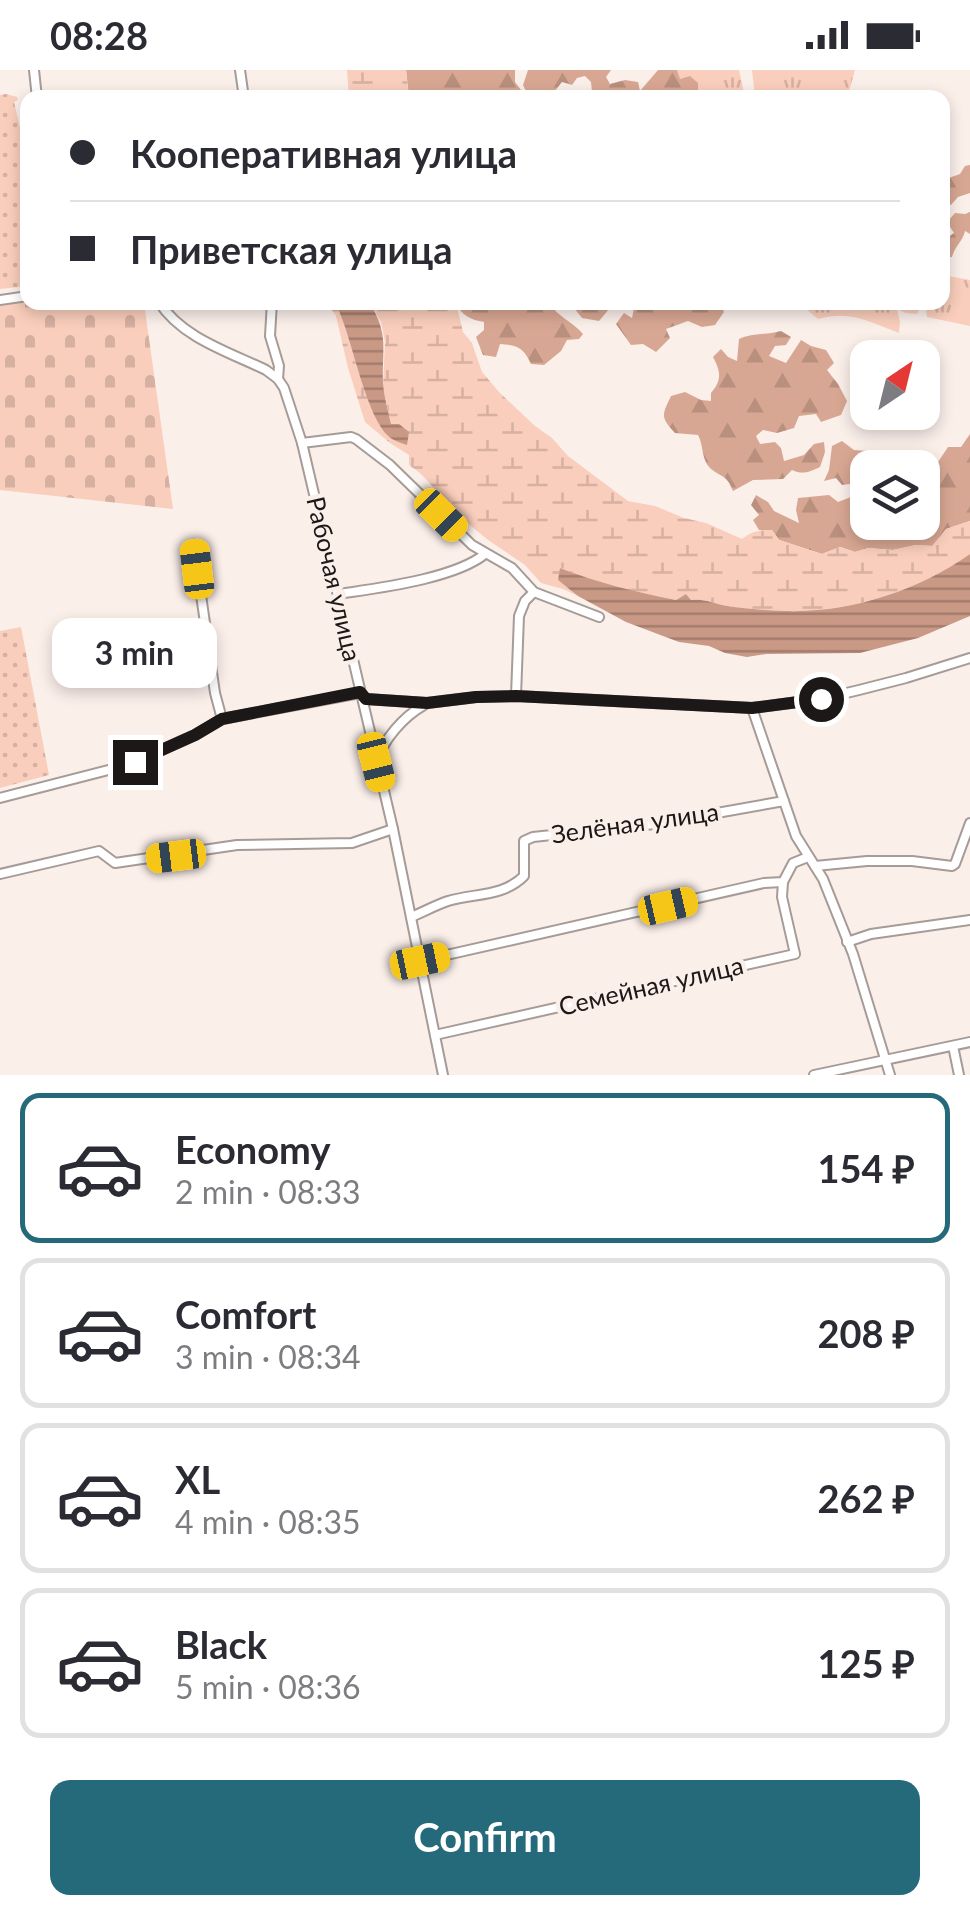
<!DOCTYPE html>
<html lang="en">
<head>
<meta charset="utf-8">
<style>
	body { margin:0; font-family:Lato,sans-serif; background:#f2f2f3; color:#2b2b33; height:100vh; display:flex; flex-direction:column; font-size:38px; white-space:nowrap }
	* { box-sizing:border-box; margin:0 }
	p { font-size:32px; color:#7c7c81 }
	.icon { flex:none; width:55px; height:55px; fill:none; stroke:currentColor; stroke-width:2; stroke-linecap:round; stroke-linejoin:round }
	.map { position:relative; height:1005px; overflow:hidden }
	.details { display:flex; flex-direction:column; background:#fff; flex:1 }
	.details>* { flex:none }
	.guide { position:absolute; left:20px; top:20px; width:930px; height:220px; border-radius:20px; box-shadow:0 5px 15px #0003; display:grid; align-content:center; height:220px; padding:0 50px; background:#fff }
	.needle { width:65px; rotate:35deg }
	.tools { position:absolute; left:850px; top:270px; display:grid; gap:20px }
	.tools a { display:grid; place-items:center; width:90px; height:90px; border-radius:20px; background:#fff; box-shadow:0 5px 15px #0003; font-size:50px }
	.end { position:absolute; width:45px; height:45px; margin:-22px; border:12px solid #1c1817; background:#fff; box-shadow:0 0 0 5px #fff }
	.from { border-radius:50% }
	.bubble { position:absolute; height:70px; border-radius:20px; background:#fff; box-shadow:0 5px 15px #0003; font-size:32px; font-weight:700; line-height:70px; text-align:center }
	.car { position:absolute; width:30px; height:60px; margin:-30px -15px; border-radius:12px; box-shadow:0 0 8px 2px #0007; background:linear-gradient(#f5c518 24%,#345 0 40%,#f5c518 0 76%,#345 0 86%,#f5c518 0) }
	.guide b { display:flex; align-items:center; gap:35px; height:95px; font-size:38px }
	.guide b+b { border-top:2px solid #e1e1e2 }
	.guide i { width:25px; height:25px; background:#2b2b33 }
	ul { padding:18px 0 0; list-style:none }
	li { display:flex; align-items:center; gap:30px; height:150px; margin:0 20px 15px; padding:0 30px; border:5px solid #e1e1e2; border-radius:20px }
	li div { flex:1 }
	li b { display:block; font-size:38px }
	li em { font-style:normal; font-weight:700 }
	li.on { border-color:#256a7a }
	li>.icon { width:90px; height:90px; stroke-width:1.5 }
	.cta { display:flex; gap:20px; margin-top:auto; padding:20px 50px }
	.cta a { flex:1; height:115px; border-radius:20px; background:#256a7a; color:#fff; font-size:40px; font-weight:700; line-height:115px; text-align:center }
	.status { display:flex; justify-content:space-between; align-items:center; height:70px; padding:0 50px; background:#fff; direction:ltr }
	.status svg { height:28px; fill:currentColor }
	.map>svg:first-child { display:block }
	.grass { fill:url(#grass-tufts) }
	.forest { fill:url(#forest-firs) }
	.wetland { fill:url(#wetland-marsh) }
	.cemetery { fill:url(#cemetery-stones) }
	.garden { fill:url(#garden-dots) }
	.water { fill:url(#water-rules) }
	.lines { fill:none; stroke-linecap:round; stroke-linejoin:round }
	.minor-casing { stroke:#a69b97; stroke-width:12 }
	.minor { stroke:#fff; stroke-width:8 }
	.route { stroke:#1c1817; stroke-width:12 }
	.labels { text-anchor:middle; stroke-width:9; stroke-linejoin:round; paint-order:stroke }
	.street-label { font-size:25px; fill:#1c1817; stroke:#fbefea }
</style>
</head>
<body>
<div class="status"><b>08:28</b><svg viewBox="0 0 49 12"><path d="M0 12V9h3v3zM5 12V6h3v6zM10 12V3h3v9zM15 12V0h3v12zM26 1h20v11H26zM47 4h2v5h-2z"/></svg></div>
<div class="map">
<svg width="970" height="1005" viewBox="0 0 970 1005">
	<defs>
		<pattern id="grass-tufts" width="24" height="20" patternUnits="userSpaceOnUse" patternTransform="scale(2.5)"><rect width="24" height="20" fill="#facebc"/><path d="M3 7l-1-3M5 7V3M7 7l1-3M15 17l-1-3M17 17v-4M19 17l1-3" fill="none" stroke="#d6b0a1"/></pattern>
		<pattern id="forest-firs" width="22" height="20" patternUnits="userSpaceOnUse" patternTransform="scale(2.5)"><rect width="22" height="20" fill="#d8a793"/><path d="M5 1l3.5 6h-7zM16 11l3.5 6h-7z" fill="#b98f7e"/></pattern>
		<pattern id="wetland-marsh" width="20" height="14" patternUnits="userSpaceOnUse" patternTransform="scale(2.5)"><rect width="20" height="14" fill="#facebc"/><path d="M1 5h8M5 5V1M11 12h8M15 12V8" fill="none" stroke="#d6b0a1"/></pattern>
		<pattern id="cemetery-stones" width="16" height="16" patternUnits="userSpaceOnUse" patternTransform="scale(2.5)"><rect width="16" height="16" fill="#facebc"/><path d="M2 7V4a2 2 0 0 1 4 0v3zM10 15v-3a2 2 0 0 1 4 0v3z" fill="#d6b0a1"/></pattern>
		<pattern id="garden-dots" width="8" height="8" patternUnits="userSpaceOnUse" patternTransform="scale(2.5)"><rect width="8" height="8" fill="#facebc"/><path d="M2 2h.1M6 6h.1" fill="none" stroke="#d6b0a1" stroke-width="1.8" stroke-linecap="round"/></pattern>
		<pattern id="water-rules" width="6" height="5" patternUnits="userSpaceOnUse" patternTransform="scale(2.5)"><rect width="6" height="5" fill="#ca9986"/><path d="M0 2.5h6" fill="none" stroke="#a37c6d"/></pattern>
	</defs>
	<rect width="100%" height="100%" fill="#fbefea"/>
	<g class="grass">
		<path d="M 677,0 L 739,0 L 745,27 L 694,27 L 698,24 L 679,9 Z"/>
		<path d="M 752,0 L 855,0 L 847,28 L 755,27 Z"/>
		<path d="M 943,205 L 970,210 L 970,256 L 927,247 L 926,240 L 919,240 L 917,244 L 906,243 L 897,239 L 900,252 L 899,263 C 868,252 852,240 818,249 L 799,233 L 942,232 Z"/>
	</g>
	<g class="forest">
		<path d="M 406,0 L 515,0 L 515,12 L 521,20 L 520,27 L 409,27 Z"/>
		<path d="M 528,0 L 611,0 L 606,7 L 610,14 L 625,10 L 638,12 L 640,21 L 658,0 L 677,0 L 680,9 L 690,6 L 698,13 L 698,24 L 694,28 L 600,27 L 592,22 L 591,12 L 585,6 L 577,8 L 572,15 L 562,12 L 554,22 L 556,27 L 529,27 L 523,15 Z"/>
		<path d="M 970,95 L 970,123 L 958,127 L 951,135 L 943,136 L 943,110 L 960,104 L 965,96 Z"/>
		<path d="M 970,142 L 970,164 L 965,161 C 963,171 955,176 952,187 L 943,188 L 943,165 L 950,166 L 954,163 L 947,152 L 955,143 L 965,144 Z"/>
		<path d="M 456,233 L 549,233 C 558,247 572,251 583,264 L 579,269 L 567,270 L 561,281 L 544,295 L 531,294 C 524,278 517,275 500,274 L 496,287 L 483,285 L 476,267 L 484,260 L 484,252 C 471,250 461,245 456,233 Z"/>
		<path d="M 570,233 L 622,233 L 609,239 L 599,251 L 582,248 Z"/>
		<path d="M 631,233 L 719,233 L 724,242 L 715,255 L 702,257 L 688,251 L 666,259 L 670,268 L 656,282 L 643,274 L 631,275 L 616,254 L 624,243 L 632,248 L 634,238 Z"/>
		<path d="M 781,261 L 791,267 L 786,275 L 775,276 L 769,286 L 786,293 L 801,270 L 811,276 L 826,280 L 834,293 L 827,300 L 838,314 L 847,331 L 841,345 L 821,352 L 816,344 L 799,346 L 794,358 L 777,363 L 763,360 L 756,366 L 760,374 L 775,372 L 781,378 L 784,391 L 804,385 L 814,374 L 824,372 L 825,382 L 820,397 C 809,402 803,405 792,400 L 783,409 L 753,410 L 733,421 C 726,403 721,408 710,398 C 701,389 704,376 698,365 L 675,363 C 660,347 662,345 671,326 L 685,322 L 701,330 L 711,331 L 711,323 C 722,310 721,302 713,287 L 721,279 L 728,287 L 737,291 L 739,269 C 751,263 767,265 781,261 Z"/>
		<path d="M 970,364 L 970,451 L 946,459 L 933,476 L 916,475 L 893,480 L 868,478 L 855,482 L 840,477 L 822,484 L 779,470 L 772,460 L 759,460 L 753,450 L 759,445 L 751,435 L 756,425 L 768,432 L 774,441 L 799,453 L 796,440 L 798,428 L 829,425 L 838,432 L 851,427 L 857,418 L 849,414 L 842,415 L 836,408 L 824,411 L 829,400 L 832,376 L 842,371 L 854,380 L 867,381 L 877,389 L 886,390 L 892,397 L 868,398 L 868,452 L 922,452 L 922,398 L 918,397 L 923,393 L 938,392 L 948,377 L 961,377 Z"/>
	</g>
	<g class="wetland">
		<path d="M 347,0 L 406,0 L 409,27 L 349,27 Z"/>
		<path d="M 327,233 L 335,233 C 352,262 366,351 392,369 C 396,372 402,373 407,374 L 391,354 L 383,317 L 385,272 L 381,252 L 370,233 L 456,233 L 463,262 L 472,273 L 482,302 L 499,322 L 535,356 L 552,368 L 568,386 L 628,431 L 655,436 L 684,448 L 706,453 L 742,469 C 752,461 759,460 772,460 L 779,470 L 822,484 L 840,477 L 855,482 L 868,478 L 893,480 L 916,475 L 932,476 L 946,459 L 970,451 L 970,484 C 917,521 850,543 784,541 C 765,540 741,539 722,535 C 710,532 703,529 691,530 L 686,524 L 676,530 C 636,522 598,514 561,498 L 558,510 L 589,531 L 563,519 L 541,513 L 525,495 L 488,470 L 465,451 L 420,403 L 409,395 L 409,385 L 390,373 L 365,352 L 348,298 L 336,246 Z"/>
	</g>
	<path class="cemetery" d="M 27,232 L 144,233 L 173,439 L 0,420 L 0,236 Z"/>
	<g class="garden">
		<path d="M 6,24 L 17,27 L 18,30 L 14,32 L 21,62 L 27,62 L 27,66 L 28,216 L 0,219 L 0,25 Z"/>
		<path d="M 21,557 L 49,705 L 0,718 L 0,561 Z"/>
	</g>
	<g class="water">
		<path d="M 335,233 L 370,233 C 389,266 382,277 383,313 C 384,326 388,340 391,354 L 399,354 L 409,362 L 407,375 C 402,373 397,372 392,369 C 365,351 352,262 335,233 Z"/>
		<path d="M 970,484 L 970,546 L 918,568 L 860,583 L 766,584 L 747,587 L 725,583 L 709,576 L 679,572 L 626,552 L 578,526 L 558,510 L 560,498 C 598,513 636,522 676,530 L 686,524 L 691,530 C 703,529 710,532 722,535 C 741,539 765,540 785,541 C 850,543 917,521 970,484 Z"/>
	</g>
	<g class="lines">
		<defs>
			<g id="minor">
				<path d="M 34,0 L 37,28"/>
				<path d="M 240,0 L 244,28"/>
				<path d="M 0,230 L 28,226"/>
				<path d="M 159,232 C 182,268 229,282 266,300 L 278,309 L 284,318 L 302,373 L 393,759 L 443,1005"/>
				<path d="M 272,232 L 270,266 L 279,296 L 278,309"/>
				<path d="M 302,373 L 351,367 L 356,369 L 390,395 L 472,475 L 512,498 L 534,522 L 599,547"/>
				<path d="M 194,476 L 215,623 L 222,649"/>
				<path d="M 339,524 C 378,518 454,509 485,484"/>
				<path d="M 516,626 L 519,546 L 525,531 L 534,522"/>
				<path d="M 752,638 L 796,766 L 823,809 L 853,884 L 890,1005"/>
				<path d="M 376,692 C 384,669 403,647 424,635"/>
				<path d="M 0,728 L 128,695 L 195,665 L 222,649 L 360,623 L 366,629 L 427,633 L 477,627 L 516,626 L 752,638 L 821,629 L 859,620 L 906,608 L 970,588"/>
				<path d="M 815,796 L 867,791 L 912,791 L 952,796 L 955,794 L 970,753"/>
				<path d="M 0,804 L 99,781 L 115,793 L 237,775 L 352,773 L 393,759"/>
				<path d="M 411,847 C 423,842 436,835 448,831 C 475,823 503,827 524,806 L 524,771 L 533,767 L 655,754 L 784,731"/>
				<path d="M 847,872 L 871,864 L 970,850"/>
				<path d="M 420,891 L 764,813 L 783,812 L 793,793 L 808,787"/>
				<path d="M 435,965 L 795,884 L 782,827 L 783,812"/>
				<path d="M 953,976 L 959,1005"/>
				<path d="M 814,1005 L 970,972"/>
			</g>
		</defs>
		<use href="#minor" class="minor-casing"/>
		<use href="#minor" class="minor"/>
	</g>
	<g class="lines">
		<path class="route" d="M 135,692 L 195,665 L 222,649 L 360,622 L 366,629 L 427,633 L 476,627 L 516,626 L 752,638 L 821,629"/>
	</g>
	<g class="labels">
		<g class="street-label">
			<text transform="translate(334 509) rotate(77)" y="9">Рабочая улица</text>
			<text transform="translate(635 753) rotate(-8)" y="9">Зелёная улица</text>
			<text transform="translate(651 916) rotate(-13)" y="9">Семейная улица</text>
		</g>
	</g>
</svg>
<div class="tools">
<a><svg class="needle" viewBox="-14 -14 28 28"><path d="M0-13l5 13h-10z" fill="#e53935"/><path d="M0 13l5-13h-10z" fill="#7c7c81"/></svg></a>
<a><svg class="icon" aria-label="layers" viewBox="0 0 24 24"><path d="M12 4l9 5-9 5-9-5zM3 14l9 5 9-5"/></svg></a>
</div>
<i class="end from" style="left:821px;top:629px"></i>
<i class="end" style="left:135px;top:692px"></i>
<div class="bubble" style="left:52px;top:548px;width:165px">3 min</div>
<i class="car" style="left:441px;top:445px;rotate:135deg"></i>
<i class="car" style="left:197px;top:499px;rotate:353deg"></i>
<i class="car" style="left:376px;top:692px;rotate:166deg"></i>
<i class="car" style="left:176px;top:786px;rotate:263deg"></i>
<i class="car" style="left:668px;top:836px;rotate:77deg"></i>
<i class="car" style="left:420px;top:891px;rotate:78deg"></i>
<div class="guide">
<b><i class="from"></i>Кооперативная улица</b>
<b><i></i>Приветская улица</b>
</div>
</div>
<section class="details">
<ul>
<li class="on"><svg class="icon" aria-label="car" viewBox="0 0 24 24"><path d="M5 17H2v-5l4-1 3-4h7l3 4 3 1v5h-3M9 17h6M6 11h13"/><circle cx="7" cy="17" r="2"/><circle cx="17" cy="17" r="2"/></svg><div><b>Economy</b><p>2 min · 08:33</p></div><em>154 ₽</em></li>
<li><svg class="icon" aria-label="car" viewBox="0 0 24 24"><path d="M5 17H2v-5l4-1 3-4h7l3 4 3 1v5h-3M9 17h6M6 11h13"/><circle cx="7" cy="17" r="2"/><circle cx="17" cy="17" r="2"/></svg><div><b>Comfort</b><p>3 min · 08:34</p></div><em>208 ₽</em></li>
<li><svg class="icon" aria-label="car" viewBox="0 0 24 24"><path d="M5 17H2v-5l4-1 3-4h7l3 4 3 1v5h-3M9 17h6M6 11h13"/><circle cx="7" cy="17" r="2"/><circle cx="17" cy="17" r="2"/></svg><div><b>XL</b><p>4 min · 08:35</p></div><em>262 ₽</em></li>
<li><svg class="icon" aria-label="car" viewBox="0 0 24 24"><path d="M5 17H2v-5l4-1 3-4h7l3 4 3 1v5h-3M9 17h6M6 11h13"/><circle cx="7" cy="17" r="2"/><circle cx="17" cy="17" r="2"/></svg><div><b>Black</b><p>5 min · 08:36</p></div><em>125 ₽</em></li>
</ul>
<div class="cta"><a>Confirm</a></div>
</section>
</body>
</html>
